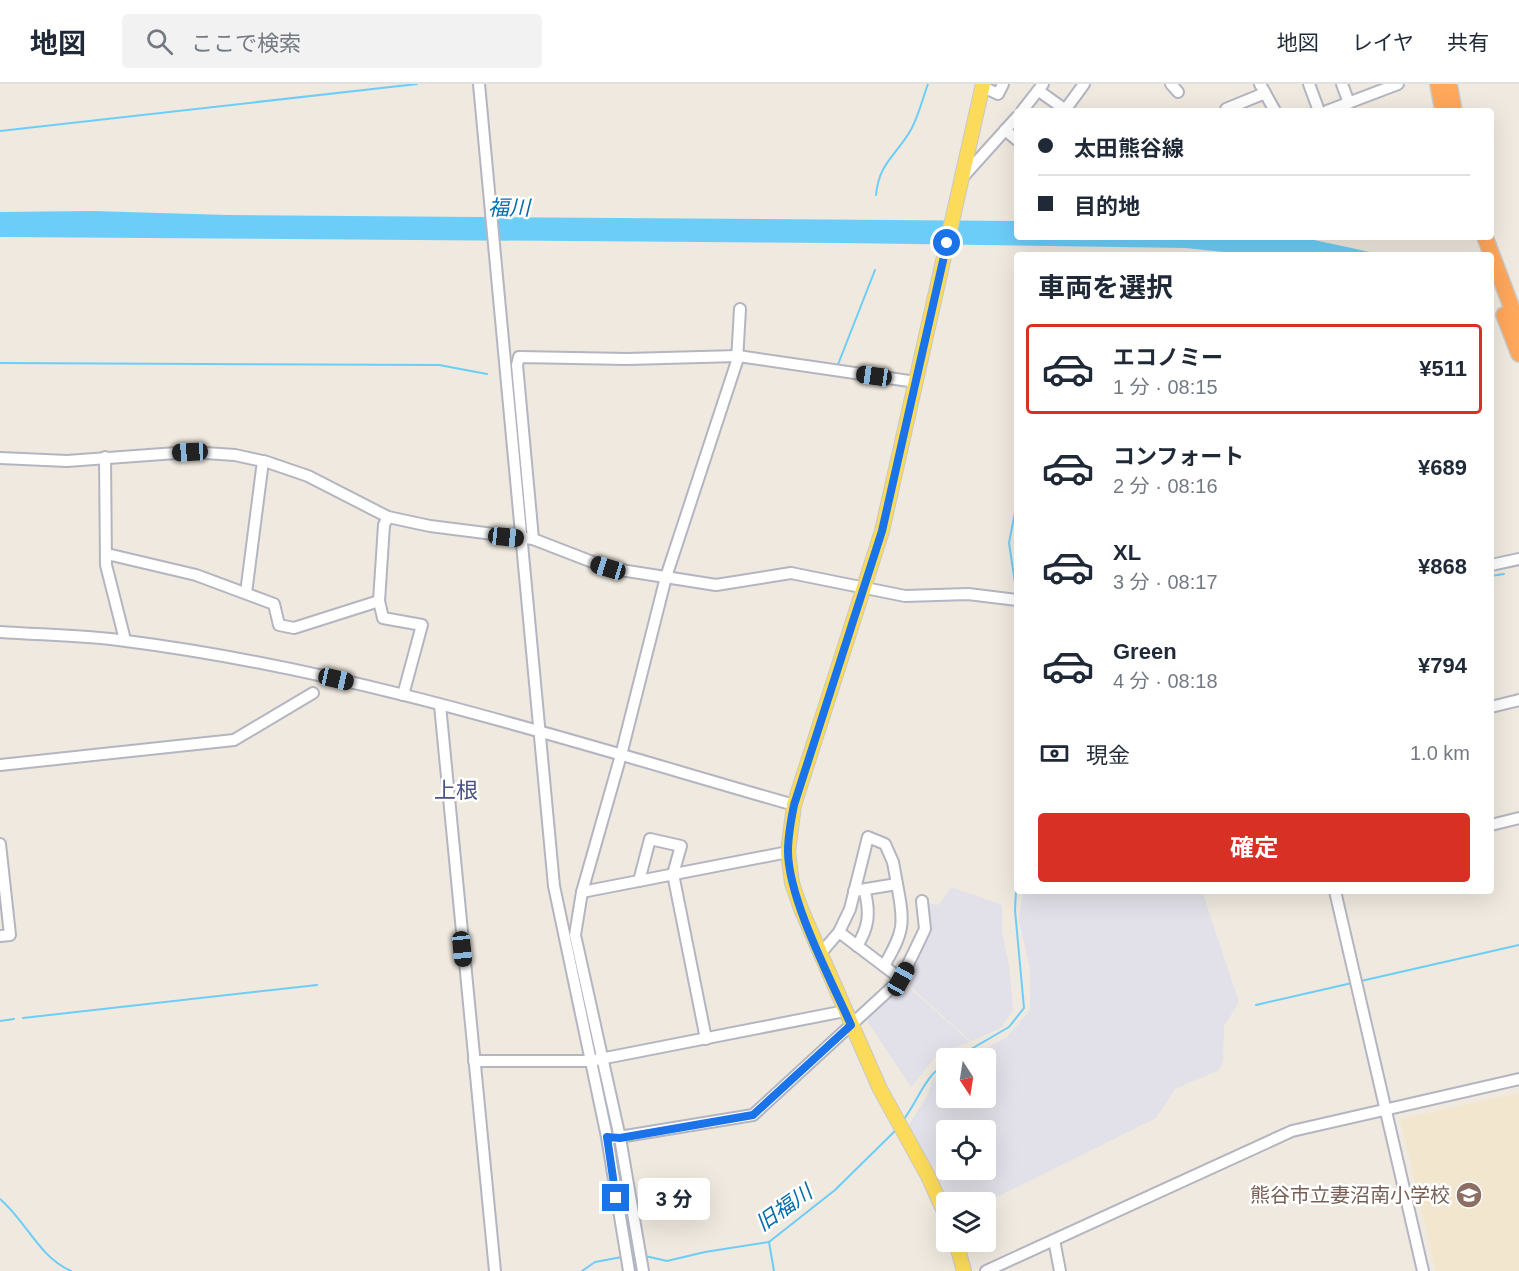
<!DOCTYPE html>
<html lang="ja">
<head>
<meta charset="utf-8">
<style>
	body { margin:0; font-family:Arial,"Noto Sans JP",sans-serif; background:#f2f2f3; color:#1f2937; height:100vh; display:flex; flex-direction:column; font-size:22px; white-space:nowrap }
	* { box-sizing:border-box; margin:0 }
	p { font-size:20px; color:#747a83 }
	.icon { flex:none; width:33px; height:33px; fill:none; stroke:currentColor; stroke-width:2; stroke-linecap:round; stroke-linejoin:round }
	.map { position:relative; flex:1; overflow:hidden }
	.side { position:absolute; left:1014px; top:168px; width:480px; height:642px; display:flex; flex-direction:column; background:#fff; border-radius:6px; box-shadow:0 6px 24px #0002 }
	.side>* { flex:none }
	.guide { position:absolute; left:1014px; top:24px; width:480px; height:132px; border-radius:6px; box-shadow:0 6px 24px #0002; display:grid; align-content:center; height:132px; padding:0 24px; background:#fff }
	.needle { width:39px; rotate:168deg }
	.fabs { position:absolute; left:936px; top:964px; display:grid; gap:12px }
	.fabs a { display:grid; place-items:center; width:60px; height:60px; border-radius:6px; background:#fff; box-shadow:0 6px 24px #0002; font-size:30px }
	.end { position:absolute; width:27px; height:27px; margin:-14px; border:8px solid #1a73e8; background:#fff; box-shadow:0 0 0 3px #fff }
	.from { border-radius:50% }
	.bubble { position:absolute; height:42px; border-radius:6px; background:#fff; box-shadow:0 6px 24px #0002; font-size:20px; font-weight:700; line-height:42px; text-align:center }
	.car { position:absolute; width:18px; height:36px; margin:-18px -9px; border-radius:8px; box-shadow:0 0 4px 2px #0007; background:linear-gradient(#222 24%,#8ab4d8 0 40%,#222 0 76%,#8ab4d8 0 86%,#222 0) }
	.guide b { display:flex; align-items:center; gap:21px; height:57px; font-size:22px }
	.guide b+b { border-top:2px solid #e0e1e3 }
	.guide i { width:15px; height:15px; background:#1f2937 }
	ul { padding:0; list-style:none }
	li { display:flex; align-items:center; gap:18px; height:90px; margin:0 12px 9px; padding:0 12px; border:3px solid transparent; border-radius:6px }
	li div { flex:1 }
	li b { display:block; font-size:22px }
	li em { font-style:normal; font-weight:700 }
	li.selected { border-color:#d93025 }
	li>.icon { width:54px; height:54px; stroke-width:1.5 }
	h2 { padding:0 24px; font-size:27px; line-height:72px }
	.pay { display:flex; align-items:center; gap:15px; height:66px; padding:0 24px; font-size:22px }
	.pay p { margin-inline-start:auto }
	.primary-button { display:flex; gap:12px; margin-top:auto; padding:12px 24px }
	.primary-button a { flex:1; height:69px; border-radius:6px; background:#d93025; color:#fff; font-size:24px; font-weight:700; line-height:69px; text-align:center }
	header { display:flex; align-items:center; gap:36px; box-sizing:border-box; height:84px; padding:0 30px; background:#fff; border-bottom:2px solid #e0e1e3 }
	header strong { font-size:28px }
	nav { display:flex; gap:33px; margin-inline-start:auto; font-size:21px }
	.search { width:420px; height:54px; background:#f2f2f3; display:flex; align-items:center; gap:15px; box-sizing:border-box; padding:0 21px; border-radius:6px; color:#747a83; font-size:22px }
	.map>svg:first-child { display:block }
	.industrial { fill:#e2e0e8; fill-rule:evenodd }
	.education { fill:#f2e7ce }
	.water { fill:#6ccef8 }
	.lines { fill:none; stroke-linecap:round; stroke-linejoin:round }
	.stream { stroke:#6ccef8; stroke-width:2 }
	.minor-casing { stroke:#b3b5c1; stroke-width:14 }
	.major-casing { stroke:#c8c8c8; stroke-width:16 }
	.highway-casing { stroke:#c8c8c8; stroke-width:18 }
	.minor { stroke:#fff; stroke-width:10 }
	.major { stroke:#fbdb59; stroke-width:14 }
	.highway { stroke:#ffa75b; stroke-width:15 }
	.route { stroke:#1a73e8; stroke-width:8 }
	.labels { text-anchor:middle; stroke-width:5; stroke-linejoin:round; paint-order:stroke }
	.education-label { font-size:20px; fill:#785e54; stroke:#fff; text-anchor:end }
	.water-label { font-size:21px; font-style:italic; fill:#036cab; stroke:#fff }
	.quarter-label { font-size:22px; fill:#495282; stroke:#fff }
</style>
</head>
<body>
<header>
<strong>地図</strong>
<div class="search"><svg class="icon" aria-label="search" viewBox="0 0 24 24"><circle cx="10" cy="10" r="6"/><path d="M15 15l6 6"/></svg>ここで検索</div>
<nav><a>地図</a><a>レイヤ</a><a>共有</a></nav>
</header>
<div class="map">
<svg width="1519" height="1187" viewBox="0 0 1519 1187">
	<rect width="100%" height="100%" fill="#efe9df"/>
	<g class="industrial">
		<path d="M 951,803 L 1002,821 L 1002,848 L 1009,882 L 1013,926 L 1001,944 L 971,957 L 903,896 L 923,861 L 930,840 L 927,819 L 939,821 Z"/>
		<path d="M 1023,807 L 1202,807 L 1239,918 L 1224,942 L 1223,977 L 1219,986 L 1175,1005 L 1156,1034 L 985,1119 L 946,1119 L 908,1042 L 926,1014 L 933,996 L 946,983 L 946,1014 L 986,1014 L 986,975 L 967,975 L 1007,953 L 1030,926 L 1030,885 L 1019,836 ZM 946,1047 L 986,1047 L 986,1086 L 946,1086 Z"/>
		<path d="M 903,898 L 970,958 L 939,968 L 911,1003 L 866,935 L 896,909 Z"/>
	</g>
	<path class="education" d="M 1519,1009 L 1519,1187 L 1436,1187 L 1400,1035 Z"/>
	<path class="water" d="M 92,127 L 228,131 L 1017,137 L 1017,153 L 1300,153 L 1384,171 L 1254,171 L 1185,164 L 841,159 L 0,153 L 0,128 Z"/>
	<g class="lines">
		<g class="stream">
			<path d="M 0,47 L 417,0"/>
			<path d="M 876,111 C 879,80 894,73 909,49 C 918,35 922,16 928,0"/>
			<path d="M 0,279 L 439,281 L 487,290"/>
			<path d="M 837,283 L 875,186"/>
			<path d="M 1491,492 L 1504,490"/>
			<path d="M 1017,512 L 1009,459 L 1017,418"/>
			<path d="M 1361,897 L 1519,861"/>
			<path d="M 1256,921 L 1352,899"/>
			<path d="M 23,934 L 317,901"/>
			<path d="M 0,937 L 14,935"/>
			<path d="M 954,975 L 1009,943 L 1024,924 L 1015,826 L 1017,789"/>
			<path d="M 904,1035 C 919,1015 924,993 946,979"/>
			<path d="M 0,1115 C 26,1137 39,1173 71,1187"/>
			<path d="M 769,1158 L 774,1187"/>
			<path d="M 645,1172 L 667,1177 L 705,1168 L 769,1158 L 835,1106 L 897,1045"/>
			<path d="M 582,1187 L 595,1178 L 622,1173"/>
		</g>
		<defs>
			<g id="minor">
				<path d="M 479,0 L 554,802 L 607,1053 L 629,1187"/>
				<path d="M 1171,0 L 1178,8"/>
				<path d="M 1260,0 L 1275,27"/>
				<path d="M 1309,0 L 1319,27"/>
				<path d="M 1342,0 L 1349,19"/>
				<path d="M 983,3 L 998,10 L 1003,0"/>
				<path d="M 1039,7 L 1067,27"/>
				<path d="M 1065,26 L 1084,0"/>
				<path d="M 1022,27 L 1043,0"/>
				<path d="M 1227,27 L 1226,25 L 1265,9"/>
				<path d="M 1327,27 L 1398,0"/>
				<path d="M 1005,46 L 1017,56"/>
				<path d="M 962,94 L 1017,33"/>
				<path d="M 105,373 L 106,481 L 125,556"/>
				<path d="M 0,374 L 67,377 L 190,368 L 235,371 L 267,378 L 308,392 L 388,433 L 430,442 L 533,455 L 608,484 L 716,501 L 791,489 L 905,512 L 968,510 L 1017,516"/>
				<path d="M 388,433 L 384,441 L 379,517 L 383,534 L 422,541 L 403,611"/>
				<path d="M 533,455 L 517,281 L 519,273 L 627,275 L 738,272 L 916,298"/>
				<path d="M 107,470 L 196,491 L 274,520 L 279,541 L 294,544 L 379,517"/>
				<path d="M 1491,481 L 1519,475"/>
				<path d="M 246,509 L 263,377"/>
				<path d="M 0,548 C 42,551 85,551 126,557 C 354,586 574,658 794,721"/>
				<path d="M 440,621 L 495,1187"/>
				<path d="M 1491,623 L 1519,616"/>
				<path d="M 0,681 L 234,656 L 313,609"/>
				<path d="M 1491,741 L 1519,734"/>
				<path d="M 0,760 L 10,851 L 0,852"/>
				<path d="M 639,797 L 650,755 L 681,762 L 673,790 L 706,955"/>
				<path d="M 854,807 L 897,800 C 905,841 904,847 884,882"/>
				<path d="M 1335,807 L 1423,1187"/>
				<path d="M 582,808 L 788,768"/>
				<path d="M 839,848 L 901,895"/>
				<path d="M 857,862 C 869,843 870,829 865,808"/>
				<path d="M 820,870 L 839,848 L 850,825 L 868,753 L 885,760 L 893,778 L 897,800"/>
				<path d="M 474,977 L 590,977 L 845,927"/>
				<path d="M 613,1054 L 753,1031 L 901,895 L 925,845 L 922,817"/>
				<path d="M 1054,1156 L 1060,1187"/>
				<path d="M 643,1187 L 620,1054 L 575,851 L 582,808 L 621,671 L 666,493 L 737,277 L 740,225"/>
				<path d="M 986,1187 L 1292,1047 L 1519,995"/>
			</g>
			<g id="major">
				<path d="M 946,1132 L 928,1092 L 880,1005 L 801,825 L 792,799 L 788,768 L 794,721 L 882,447 L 983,0"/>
				<path d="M 956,1158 L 964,1187"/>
			</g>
			<g id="highway">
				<path d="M 1438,0 L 1443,27"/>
				<path d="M 1449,0 L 1454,27"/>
				<path d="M 1485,153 L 1519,243"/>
				<path d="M 1504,231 L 1519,270"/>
			</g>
		</defs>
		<use href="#minor" class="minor-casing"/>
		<use href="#major" class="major-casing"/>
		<use href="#highway" class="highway-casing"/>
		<use href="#minor" class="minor"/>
		<use href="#major" class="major"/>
		<use href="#highway" class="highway"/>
	</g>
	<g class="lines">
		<path class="route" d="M 616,1114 L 607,1053 L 620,1054 L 753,1031 L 851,941 C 831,896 788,815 788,767 C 788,752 791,736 794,721 L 882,447 L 947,159"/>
	</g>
	<defs>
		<symbol id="school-disc" viewBox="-11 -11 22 22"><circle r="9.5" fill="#8d6e63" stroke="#fff"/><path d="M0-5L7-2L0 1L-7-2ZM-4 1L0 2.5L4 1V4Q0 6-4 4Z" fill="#fff"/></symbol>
	</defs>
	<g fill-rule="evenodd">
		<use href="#school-disc" x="1454" y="1096" width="30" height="30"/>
	</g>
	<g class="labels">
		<g class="education-label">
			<text x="1450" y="1118">熊谷市立妻沼南小学校</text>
		</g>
		<g class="water-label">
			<text x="509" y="131">福川</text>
			<text transform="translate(784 1124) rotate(-35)" y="7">旧福川</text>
		</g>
		<g class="quarter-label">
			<text x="456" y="714">上根</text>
		</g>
	</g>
</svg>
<div class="fabs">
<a><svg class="needle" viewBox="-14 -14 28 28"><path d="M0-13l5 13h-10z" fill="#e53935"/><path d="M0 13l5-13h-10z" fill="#747a83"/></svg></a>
<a><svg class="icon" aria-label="locate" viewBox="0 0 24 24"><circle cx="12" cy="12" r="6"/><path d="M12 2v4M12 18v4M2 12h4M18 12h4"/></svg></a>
<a><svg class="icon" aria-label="layers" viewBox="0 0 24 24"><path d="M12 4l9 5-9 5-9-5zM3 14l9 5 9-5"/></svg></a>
</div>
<i class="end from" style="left:947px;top:159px"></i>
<i class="end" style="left:616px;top:1114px"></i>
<div class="bubble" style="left:638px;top:1094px;width:72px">3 分</div>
<i class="car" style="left:874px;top:292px;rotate:278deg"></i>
<i class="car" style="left:190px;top:368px;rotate:267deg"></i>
<i class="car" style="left:506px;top:453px;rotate:96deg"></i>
<i class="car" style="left:608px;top:484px;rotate:287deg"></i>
<i class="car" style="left:336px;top:595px;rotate:103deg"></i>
<i class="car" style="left:462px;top:865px;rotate:174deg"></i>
<i class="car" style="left:901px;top:895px;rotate:29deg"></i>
<div class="guide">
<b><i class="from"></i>太田熊谷線</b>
<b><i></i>目的地</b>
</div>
<section class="side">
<h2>車両を選択</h2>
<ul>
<li class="selected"><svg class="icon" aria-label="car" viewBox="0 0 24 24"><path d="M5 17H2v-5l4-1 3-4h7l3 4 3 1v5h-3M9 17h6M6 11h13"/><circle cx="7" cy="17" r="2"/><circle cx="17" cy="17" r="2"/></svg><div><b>エコノミー</b><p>1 分 · 08:15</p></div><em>¥511</em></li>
<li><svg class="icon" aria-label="car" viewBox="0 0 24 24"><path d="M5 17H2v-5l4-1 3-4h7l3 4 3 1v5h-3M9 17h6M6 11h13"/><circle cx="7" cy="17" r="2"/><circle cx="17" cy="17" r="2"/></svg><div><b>コンフォート</b><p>2 分 · 08:16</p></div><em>¥689</em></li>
<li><svg class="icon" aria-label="car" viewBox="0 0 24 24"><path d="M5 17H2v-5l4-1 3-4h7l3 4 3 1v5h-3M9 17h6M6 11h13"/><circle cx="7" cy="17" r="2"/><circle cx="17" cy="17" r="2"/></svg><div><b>XL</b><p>3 分 · 08:17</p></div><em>¥868</em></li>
<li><svg class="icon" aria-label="car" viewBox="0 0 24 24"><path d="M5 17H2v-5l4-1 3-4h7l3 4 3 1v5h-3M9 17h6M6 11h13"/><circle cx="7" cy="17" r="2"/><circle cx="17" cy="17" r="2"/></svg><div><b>Green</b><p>4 分 · 08:18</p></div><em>¥794</em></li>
</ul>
<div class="pay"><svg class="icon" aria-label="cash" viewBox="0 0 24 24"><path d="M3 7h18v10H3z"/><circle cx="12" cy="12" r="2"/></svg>現金<p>1.0 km</p></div>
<div class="primary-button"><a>確定</a></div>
</section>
</div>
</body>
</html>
